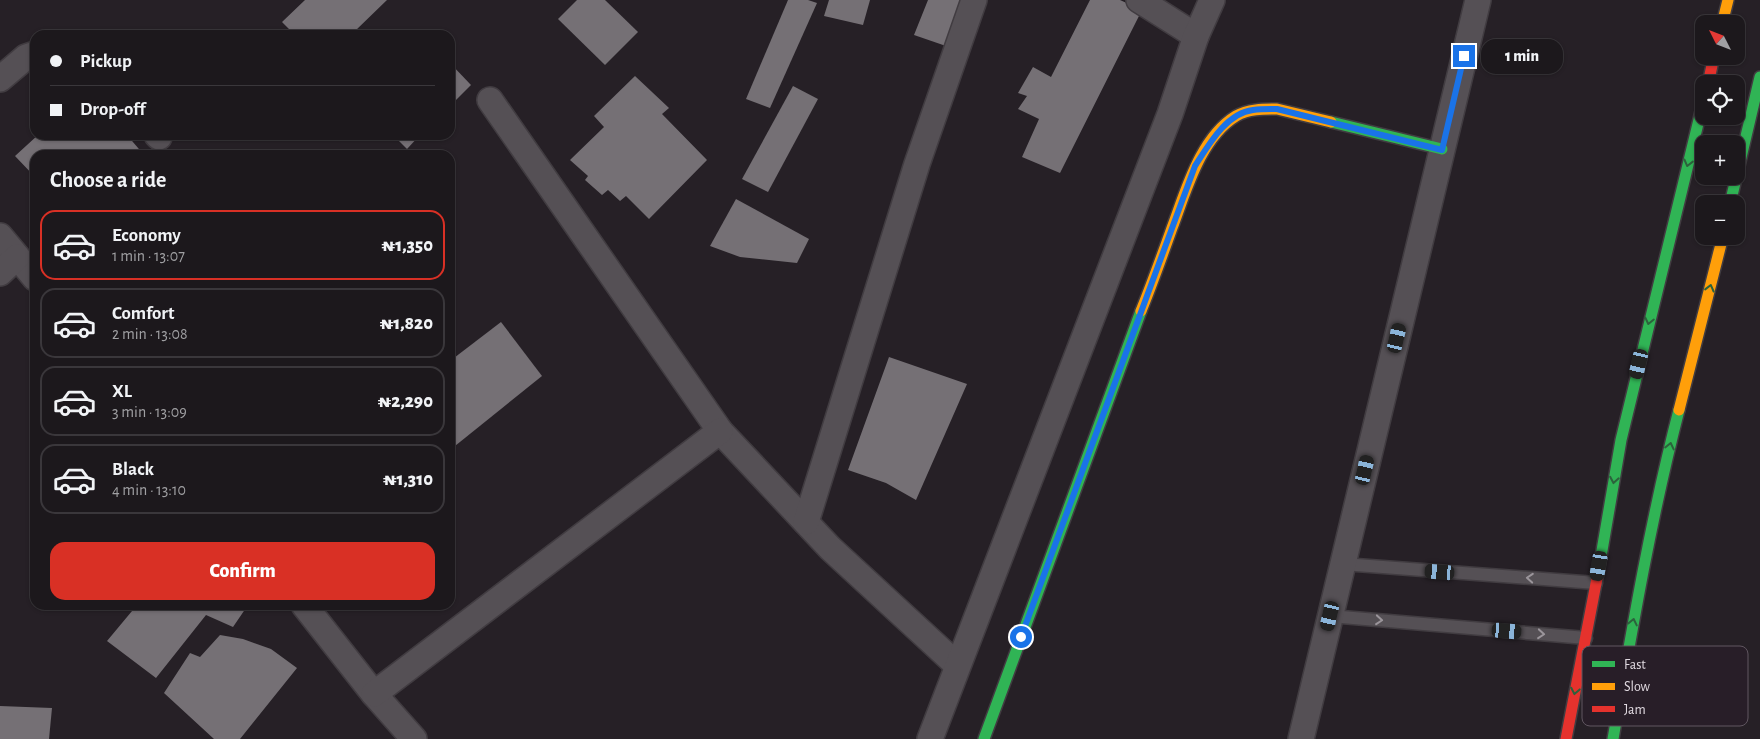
<!DOCTYPE html>
<html lang="en">
<head>
<meta charset="utf-8">
<style>
	body { margin:0; font-family:"Alegreya Sans",sans-serif; background:#252125; color:#f1f3f6; height:100vh; display:flex; flex-direction:column; font-size:19px; white-space:nowrap }
	* { box-sizing:border-box; margin:0 }
	p { font-size:16px; color:#a0a0a3 }
	.icon { flex:none; width:28px; height:28px; fill:none; stroke:currentColor; stroke-width:2; stroke-linecap:round; stroke-linejoin:round }
	.map { position:relative; flex:1; overflow:hidden }
	.drawer { position:absolute; left:30px; top:150px; width:425px; height:460px; display:flex; flex-direction:column; background:#1c181c; border-radius:15px; box-shadow:0 1px 4px #0004,0 0 0 1px #3a373b }
	.drawer>* { flex:none }
	.hud { position:absolute; left:30px; top:30px; width:425px; height:110px; border-radius:15px; box-shadow:0 1px 4px #0004,0 0 0 1px #3a373b; display:grid; align-content:center; height:110px; padding:0 20px; background:#1c181c }
	.needle { width:32px; rotate:312deg }
	.tools { position:absolute; left:1695px; top:15px; display:grid; gap:10px }
	.tools a { display:grid; place-items:center; width:50px; height:50px; border-radius:10px; background:#1c181c; box-shadow:0 1px 4px #0004,0 0 0 1px #3a373b; font-size:25px }
	.end { position:absolute; width:22px; height:22px; margin:-11px; border:6px solid #1a73e8; background:#fff; box-shadow:0 0 0 2px #fff }
	.from { border-radius:50% }
	.bubble { position:absolute; height:35px; border-radius:15px; background:#1c181c; box-shadow:0 1px 4px #0004,0 0 0 1px #3a373b; font-size:16px; font-weight:800; line-height:35px; text-align:center }
	.car { position:absolute; width:15px; height:30px; margin:-15px -8px; border-radius:6px; box-shadow:0 0 4px 1px #0007; background:linear-gradient(#222 24%,#8ab4d8 0 40%,#222 0 76%,#8ab4d8 0 86%,#222 0) }
	.hud b { display:flex; align-items:center; gap:18px; height:48px; font-size:19px }
	.hud b+b { border-top:1px solid #3a373b }
	.hud i { width:12px; height:12px; background:#f1f3f6 }
	ul { padding:0; list-style:none }
	li { display:flex; align-items:center; gap:15px; height:70px; margin:0 10px 8px; padding:0 10px; border:2px solid #3a373b; border-radius:15px }
	li div { flex:1 }
	li b { display:block; font-size:19px }
	li em { font-style:normal; font-weight:800 }
	li.selected { border-color:#d93025 }
	li>.icon { width:45px; height:45px; stroke-width:1.5 }
	h2 { padding:0 20px; font-size:22px; line-height:60px }
	.cta { display:flex; gap:10px; margin-top:auto; padding:10px 20px }
	.cta a { flex:1; height:58px; border-radius:15px; background:#d93025; color:#fff; font-size:20px; font-weight:800; line-height:58px; text-align:center }
	.map>svg:first-child { display:block }
	.building { fill:#757075 }
	.lines { fill:none; stroke-linecap:round; stroke-linejoin:round }
	.lane-casing { stroke:#413c41; stroke-width:15 }
	.street-casing { stroke:#413c41; stroke-width:28 }
	.fast-casing { stroke:#413c41; stroke-width:14 }
	.slow-casing { stroke:#413c41; stroke-width:14 }
	.jam-casing { stroke:#413c41; stroke-width:14 }
	.lane { stroke:#555055; stroke-width:12 }
	.street { stroke:#555055; stroke-width:25 }
	.fast { stroke:#30b455; stroke-width:11 }
	.slow { stroke:#ff9f0a; stroke-width:11 }
	.jam { stroke:#e5322d; stroke-width:11 }
	.oneway { stroke:#2c623c }
	.oneway2 { stroke:#9b959b }
	.route { stroke:#1a73e8; stroke-width:6 }
	.key { fill:#281e28; stroke:#605660; stroke-width:1 }
	.key-label { font-size:14px; fill:#e1dae1 }
</style>
</head>
<body>
<div class="map">
<svg width="1760" height="739" viewBox="0 0 1760 739">
	<rect width="100%" height="100%" fill="#262026"/>
	<g class="building">
		<path d="M 305,0 L 387,0 L 355,31 L 361,35 L 295,35 L 282,22 Z"/>
		<path d="M 577,0 L 605,0 L 638,32 L 605,65 L 558,19 Z"/>
		<path d="M 788,0 L 808,0 L 817,3 L 770,108 L 746,99 Z"/>
		<path d="M 829,0 L 870,0 L 863,25 L 824,16 Z"/>
		<path d="M 928,0 L 961,0 L 946,46 L 914,35 Z"/>
		<path d="M 1090,0 L 1120,0 L 1142,10 L 1060,173 L 1022,157 L 1039,119 L 1018,109 L 1027,96 L 1018,93 L 1033,67 L 1051,77 Z"/>
		<path d="M 450,63 L 471,85 L 450,106 Z"/>
		<path d="M 635,76 L 669,108 L 662,114 L 707,160 L 649,219 L 626,196 L 620,201 L 608,190 L 602,195 L 585,180 L 588,176 L 570,160 L 604,127 L 594,116 Z"/>
		<path d="M 793,86 L 818,99 L 768,192 L 742,179 Z"/>
		<path d="M 38,135 L 127,135 L 144,155 L 35,155 L 35,177 L 15,156 Z"/>
		<path d="M 393,135 L 420,135 L 407,149 Z"/>
		<path d="M 736,199 L 809,239 L 797,263 L 740,257 L 710,246 Z"/>
		<path d="M 501,322 L 542,376 L 450,450 L 450,361 Z"/>
		<path d="M 889,357 L 967,384 L 916,500 L 886,483 L 848,470 Z"/>
		<path d="M 137,605 L 248,605 L 233,627 L 206,615 L 156,678 L 107,641 Z"/>
		<path d="M 220,635 L 243,639 L 271,649 L 297,668 L 240,739 L 214,739 L 164,693 L 190,653 L 200,657 Z"/>
		<path d="M 0,706 L 52,708 L 49,739 L 0,739 Z"/>
	</g>
	<g class="lines">
		<defs>
			<g id="lane">
				<path d="M 1343,564 L 1596,583"/>
				<path d="M 1330,616 L 1586,638"/>
			</g>
			<g id="street">
				<path d="M 1139,0 L 1196,36"/>
				<path d="M 0,79 L 26,57 L 35,54"/>
				<path d="M 490,100 L 720,431 L 830,548 L 957,665"/>
				<path d="M 157,135 L 159,137"/>
				<path d="M 0,236 L 35,278"/>
				<path d="M 0,273 L 17,257"/>
				<path d="M 806,522 L 917,164 L 974,0"/>
				<path d="M 304,605 L 374,694 L 414,739"/>
				<path d="M 374,694 L 720,431"/>
				<path d="M 930,739 L 1170,114 L 1196,36 L 1212,0"/>
				<path d="M 1301,739 L 1478,0"/>
			</g>
			<g id="fast">
				<path d="M 1331,122 L 1442,149"/>
				<path d="M 1730,204 L 1760,77"/>
				<path d="M 1599,568 L 1621,440 L 1704,99"/>
				<path d="M 984,739 L 1141,311"/>
				<path d="M 1613,739 C 1632,629 1651,518 1679,410"/>
			</g>
			<g id="slow">
				<path d="M 1722,24 L 1728,0"/>
				<path d="M 1141,311 C 1152,284 1162,256 1172,228 C 1186,191 1200,138 1236,116 C 1248,109 1263,109 1277,109 L 1331,122"/>
				<path d="M 1679,410 L 1723,236"/>
			</g>
			<g id="jam">
				<path d="M 1708,84 L 1714,56"/>
				<path d="M 1566,739 L 1599,568"/>
			</g>
		</defs>
		<use href="#lane" class="lane-casing"/>
		<use href="#street" class="street-casing"/>
		<use href="#fast" class="fast-casing"/>
		<use href="#slow" class="slow-casing"/>
		<use href="#jam" class="jam-casing"/>
		<use href="#lane" class="lane"/>
		<use href="#street" class="street"/>
		<use href="#fast" class="fast"/>
		<use href="#slow" class="slow"/>
		<use href="#jam" class="jam"/>
	</g>
	<defs><path id="oneway-chevron" d="M-2-3.5L2.5 0L-2 3.5" fill="none" stroke-width="1.6" stroke-linecap="round" stroke-linejoin="round" transform="scale(1.25)"/></defs>
	<g class="oneway">
		<use href="#oneway-chevron" transform="translate(1688 163) rotate(104)"/>
		<use href="#oneway-chevron" transform="translate(1710 288) rotate(-76)"/>
		<use href="#oneway-chevron" transform="translate(1649 321) rotate(103)"/>
		<use href="#oneway-chevron" transform="translate(1670 446) rotate(-77)"/>
		<use href="#oneway-chevron" transform="translate(1614 480) rotate(100)"/>
		<use href="#oneway-chevron" transform="translate(1633 622) rotate(-78)"/>
		<use href="#oneway-chevron" transform="translate(1575 691) rotate(101)"/>
	</g>
	<g class="oneway2">
		<use href="#oneway-chevron" transform="translate(1530 578) rotate(-176)"/>
		<use href="#oneway-chevron" transform="translate(1379 620) rotate(5)"/>
		<use href="#oneway-chevron" transform="translate(1541 634) rotate(5)"/>
	</g>
	<g class="lines">
		<path class="route" d="M 1021,637 L 1195,166 C 1208,146 1226,113 1253,110 C 1261,109 1269,109 1277,109 L 1442,150 L 1464,56"/>
	</g>
	<rect x="1582" y="646" width="166" height="80" rx="8" class="key"/>
	<rect x="1592" y="661" width="23" height="6" fill="#30b455"/>
	<rect x="1592" y="683" width="23" height="7" fill="#ff9f0a"/>
	<rect x="1592" y="706" width="23" height="6" fill="#e5322d"/>
	<g class="key-label">
		<text x="1624" y="669">Fast</text>
		<text x="1624" y="691">Slow</text>
		<text x="1624" y="714">Jam</text>
	</g>
</svg>
<div class="tools">
<a><svg class="needle" viewBox="-14 -14 28 28"><path d="M0-13l5 13h-10z" fill="#e53935"/><path d="M0 13l5-13h-10z" fill="#a0a0a3"/></svg></a>
<a><svg class="icon" aria-label="locate" viewBox="0 0 24 24"><circle cx="12" cy="12" r="6"/><path d="M12 2v4M12 18v4M2 12h4M18 12h4"/></svg></a>
<a>+</a>
<a>−</a>
</div>
<i class="end from" style="left:1021px;top:637px"></i>
<i class="end" style="left:1464px;top:56px"></i>
<div class="bubble" style="left:1481px;top:39px;width:82px">1 min</div>
<i class="car" style="left:1397px;top:338px;rotate:13deg"></i>
<i class="car" style="left:1639px;top:364px;rotate:193deg"></i>
<i class="car" style="left:1365px;top:470px;rotate:13deg"></i>
<i class="car" style="left:1599px;top:566px;rotate:190deg"></i>
<i class="car" style="left:1440px;top:572px;rotate:274deg"></i>
<i class="car" style="left:1330px;top:616px;rotate:193deg"></i>
<i class="car" style="left:1507px;top:631px;rotate:95deg"></i>
<div class="hud">
<b><i class="from"></i>Pickup</b>
<b><i></i>Drop-off</b>
</div>
<section class="drawer">
<h2>Choose a ride</h2>
<ul>
<li class="selected"><svg class="icon" aria-label="car" viewBox="0 0 24 24"><path d="M5 17H2v-5l4-1 3-4h7l3 4 3 1v5h-3M9 17h6M6 11h13"/><circle cx="7" cy="17" r="2"/><circle cx="17" cy="17" r="2"/></svg><div><b>Economy</b><p>1 min · 13:07</p></div><em>₦1,350</em></li>
<li><svg class="icon" aria-label="car" viewBox="0 0 24 24"><path d="M5 17H2v-5l4-1 3-4h7l3 4 3 1v5h-3M9 17h6M6 11h13"/><circle cx="7" cy="17" r="2"/><circle cx="17" cy="17" r="2"/></svg><div><b>Comfort</b><p>2 min · 13:08</p></div><em>₦1,820</em></li>
<li><svg class="icon" aria-label="car" viewBox="0 0 24 24"><path d="M5 17H2v-5l4-1 3-4h7l3 4 3 1v5h-3M9 17h6M6 11h13"/><circle cx="7" cy="17" r="2"/><circle cx="17" cy="17" r="2"/></svg><div><b>XL</b><p>3 min · 13:09</p></div><em>₦2,290</em></li>
<li><svg class="icon" aria-label="car" viewBox="0 0 24 24"><path d="M5 17H2v-5l4-1 3-4h7l3 4 3 1v5h-3M9 17h6M6 11h13"/><circle cx="7" cy="17" r="2"/><circle cx="17" cy="17" r="2"/></svg><div><b>Black</b><p>4 min · 13:10</p></div><em>₦1,310</em></li>
</ul>
<div class="cta"><a>Confirm</a></div>
</section>
</div>
</body>
</html>
